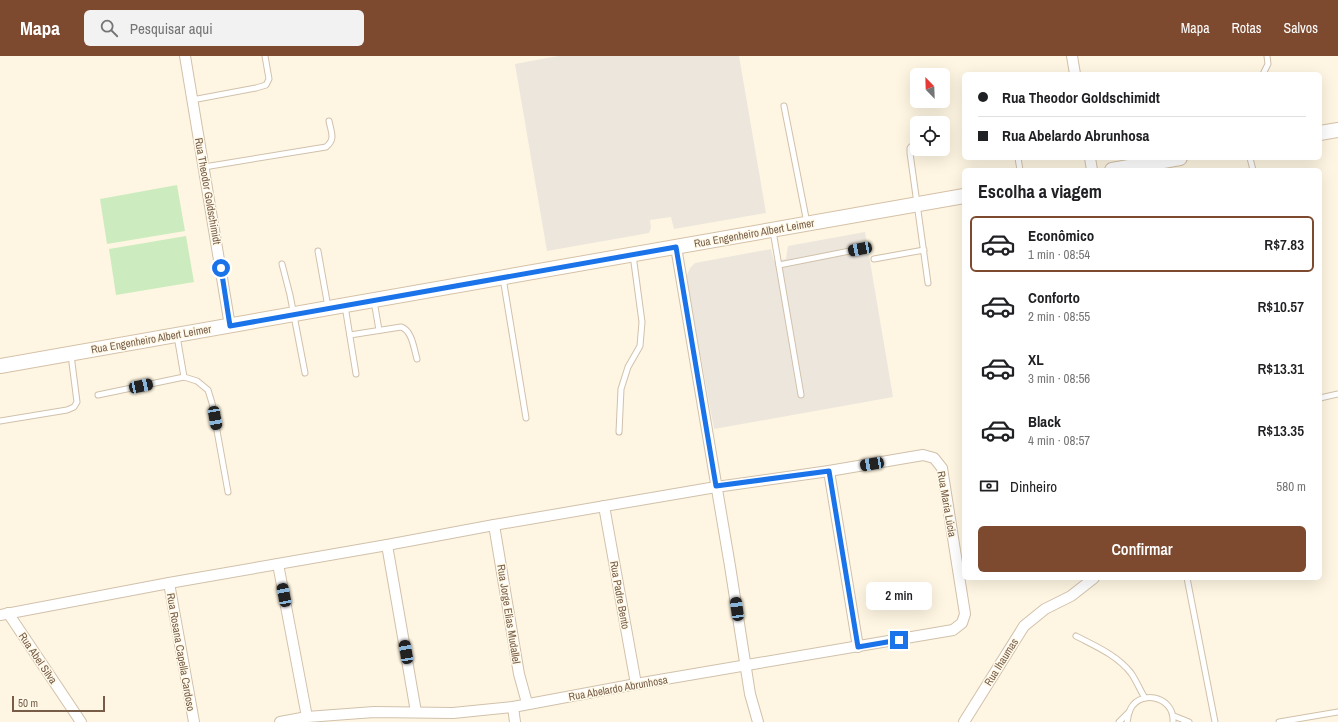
<!DOCTYPE html>
<html lang="pt">
<head>
<meta charset="utf-8">
<style>
	body { margin:0; font-family:"Archivo Narrow",sans-serif; background:#f2f2f2; color:#202124; height:100vh; display:flex; flex-direction:column; font-size:15px; white-space:nowrap }
	* { box-sizing:border-box; margin:0 }
	p { font-size:13px; color:#757577 }
	.icon { flex:none; width:22px; height:22px; fill:none; stroke:currentColor; stroke-width:2; stroke-linecap:round; stroke-linejoin:round }
	.map { position:relative; flex:1; overflow:hidden }
	.side { position:absolute; left:962px; top:112px; width:360px; height:412px; display:flex; flex-direction:column; background:#fff; border-radius:6px; box-shadow:0 4px 16px #0002 }
	.side>* { flex:none }
	.guide { position:absolute; left:962px; top:16px; width:360px; height:88px; border-radius:6px; box-shadow:0 4px 16px #0002; display:grid; align-content:center; height:88px; padding:0 16px; background:#fff }
	.needle { width:26px; rotate:337deg }
	.controls { position:absolute; left:910px; top:12px; display:grid; gap:8px }
	.controls a { display:grid; place-items:center; width:40px; height:40px; border-radius:6px; background:#fff; box-shadow:0 4px 16px #0002; font-size:20px }
	.scale { position:absolute; left:12px; bottom:10px; width:93px; box-sizing:border-box; padding-left:4px; border:2px solid #775d47; border-top:0; font-size:11px; line-height:14px; white-space:nowrap; color:#775d47; -webkit-text-stroke:3px #fff9e9; paint-order:stroke }
	.end { position:absolute; width:18px; height:18px; margin:-9px; border:5px solid #1a73e8; background:#fff; box-shadow:0 0 0 2px #fff }
	.from { border-radius:50% }
	.bubble { position:absolute; height:28px; border-radius:6px; background:#fff; box-shadow:0 4px 16px #0002; font-size:13px; font-weight:600; line-height:28px; text-align:center }
	.car { position:absolute; width:12px; height:24px; margin:-12px -6px; border-radius:5px; box-shadow:0 0 3px 1px #0007; background:linear-gradient(#222 24%,#8ab4d8 0 40%,#222 0 76%,#8ab4d8 0 86%,#222 0) }
	.guide b { display:flex; align-items:center; gap:14px; height:38px; font-size:15px }
	.guide b+b { border-top:1px solid #e0e0e0 }
	.guide i { width:10px; height:10px; background:#202124 }
	ul { padding:0; list-style:none }
	li { display:flex; align-items:center; gap:12px; height:56px; margin:0 8px 6px; padding:0 8px; border:2px solid transparent; border-radius:6px }
	li div { flex:1 }
	li b { display:block; font-size:15px }
	li em { font-style:normal; font-weight:600 }
	li.active { border-color:#7d4a30 }
	li>.icon { width:36px; height:36px; stroke-width:1.5 }
	h2 { padding:0 16px; font-size:18px; line-height:48px }
	.pay { display:flex; align-items:center; gap:10px; height:44px; padding:0 16px; font-size:15px }
	.pay p { margin-inline-start:auto }
	.button { display:flex; gap:8px; margin-top:auto; padding:8px 16px }
	.button a { flex:1; height:46px; border-radius:6px; background:#7d4a30; color:#fff; font-size:16px; font-weight:600; line-height:46px; text-align:center }
	header { display:flex; align-items:center; gap:24px; box-sizing:border-box; height:56px; padding:0 20px; background:#7d4a30; color:#fff }
	header strong { font-size:19px }
	nav { display:flex; gap:22px; margin-inline-start:auto; font-size:14px }
	.search { width:280px; height:36px; background:#f2f2f2; display:flex; align-items:center; gap:10px; box-sizing:border-box; padding:0 14px; border-radius:6px; color:#757577; font-size:15px }
	.map>svg:first-child { display:block }
	.industrial { fill:#ece6dd }
	.green { fill:#ccecbf }
	.lines { fill:none; stroke-linecap:round; stroke-linejoin:round }
	.lane-casing { stroke:#d1c1ab; stroke-width:7 }
	.street-casing { stroke:#d1c1ab; stroke-width:12 }
	.secondary-casing { stroke:#d5c1a7; stroke-width:16 }
	.lane { stroke:#fff; stroke-width:5 }
	.street { stroke:#fff; stroke-width:10 }
	.secondary { stroke:#fff; stroke-width:14 }
	.route { stroke:#1a73e8; stroke-width:5 }
	.labels { text-anchor:middle; stroke-width:3; stroke-linejoin:round; paint-order:stroke }
	.street-label { font-size:11px; fill:#775d47; stroke:#fff9e9 }
</style>
</head>
<body>
<header>
<strong>Mapa</strong>
<div class="search"><svg class="icon" aria-label="search" viewBox="0 0 24 24"><circle cx="10" cy="10" r="6"/><path d="M15 15l6 6"/></svg>Pesquisar aqui</div>
<nav><a>Mapa</a><a>Rotas</a><a>Salvos</a></nav>
</header>
<div class="map">
<svg width="1338" height="666" viewBox="0 0 1338 666">
	<rect width="100%" height="100%" fill="#fef6e2"/>
	<g class="industrial">
		<path d="M 558,0 L 739,0 L 766,157 L 674,173 L 671,161 L 650,164 L 651,172 L 649,177 L 547,195 L 515,8 Z"/>
		<path d="M 865,176 L 893,341 L 714,373 L 687,225 L 687,219 L 690,212 L 695,207 L 771,193 L 774,205 L 786,203 L 788,190 Z"/>
	</g>
	<g class="green">
		<path d="M 177,129 L 185,175 L 107,188 L 100,143 Z"/>
		<path d="M 186,180 L 194,226 L 116,239 L 109,193 Z"/>
	</g>
	<g class="lines">
		<defs>
			<g id="lane">
				<path d="M 1263,18 L 1268,8 L 1267,0"/>
				<path d="M 192,44 L 256,32 L 266,29 L 269,23 L 265,0"/>
				<path d="M 784,50 L 807,167"/>
				<path d="M 917,88 L 913,89 L 910,92 L 910,97 L 928,227"/>
				<path d="M 1018,102 L 1020,114"/>
				<path d="M 1250,102 L 1253,114"/>
				<path d="M 204,111 L 326,91 C 336,83 331,76 329,65"/>
				<path d="M 773,175 L 801,339"/>
				<path d="M 318,195 L 328,251"/>
				<path d="M 874,203 L 924,194"/>
				<path d="M 282,208 L 290,239 L 305,317"/>
				<path d="M 779,209 L 860,193"/>
				<path d="M 503,222 L 526,362"/>
				<path d="M 374,245 L 379,274"/>
				<path d="M 345,250 L 356,318"/>
				<path d="M 350,279 L 401,271 C 412,274 414,293 417,303"/>
				<path d="M 177,280 L 184,321 L 197,325 L 208,334 L 212,347 L 228,436"/>
				<path d="M 98,339 L 184,321"/>
				<path d="M 1320,342 L 1338,338"/>
				<path d="M 0,365 L 67,354 L 74,351 L 77,346 L 71,299"/>
				<path d="M 619,376 L 621,333 L 628,311 L 640,290 L 642,266 L 633,199"/>
				<path d="M 1187,522 L 1215,666"/>
				<path d="M 1076,580 C 1095,590 1117,599 1131,617 C 1136,624 1140,634 1145,642"/>
				<path d="M 1174,660 L 1189,666"/>
				<path d="M 1119,666 L 1129,656"/>
				<path d="M 1127,666 C 1128,663 1128,659 1129,657 C 1136,632 1175,639 1173,666"/>
				<path d="M 1279,666 L 1338,656"/>
			</g>
			<g id="street">
				<path d="M 185,0 L 230,270"/>
				<path d="M 1072,0 L 1075,18"/>
				<path d="M 1090,102 L 1092,114"/>
				<path d="M 676,191 L 730,510 L 750,638 L 758,666"/>
				<path d="M 829,415 L 858,591"/>
				<path d="M 604,450 L 636,628"/>
				<path d="M 494,469 L 519,618 L 527,647"/>
				<path d="M 387,489 L 416,656"/>
				<path d="M 278,508 L 307,661"/>
				<path d="M 169,527 L 194,666"/>
				<path d="M 8,557 L 81,666"/>
				<path d="M 0,559 L 169,527 L 387,489 L 494,469 L 716,431 L 829,415 L 923,399 L 934,402 L 942,412 L 965,558 L 962,567 L 953,574 L 636,628 L 513,651 L 453,657 L 374,656 L 307,661 L 280,666"/>
				<path d="M 513,651 L 515,666"/>
				<path d="M 964,666 L 1024,570 L 1045,553 L 1071,540 L 1094,522"/>
			</g>
			<g id="secondary">
				<path d="M 1320,77 L 1338,74"/>
				<path d="M 1112,114 L 1180,102"/>
				<path d="M 0,310 L 964,140"/>
			</g>
		</defs>
		<use href="#lane" class="lane-casing"/>
		<use href="#street" class="street-casing"/>
		<use href="#secondary" class="secondary-casing"/>
		<use href="#lane" class="lane"/>
		<use href="#street" class="street"/>
		<use href="#secondary" class="secondary"/>
	</g>
	<g class="lines">
		<path class="route" d="M 221,212 L 230,270 L 676,191 L 716,430 L 829,415 L 858,591 L 899,584"/>
	</g>
	<g class="labels">
		<g class="street-label">
			<text transform="translate(208 135) rotate(80)" y="4">Rua Theodor Goldschimidt</text>
			<text transform="translate(754 177) rotate(-10)" y="4">Rua Engenheiro Albert Leimer</text>
			<text transform="translate(151 283) rotate(-10)" y="4">Rua Engenheiro Albert Leimer</text>
			<text transform="translate(947 448) rotate(80)" y="4">Rua Maria Lúcia</text>
			<text transform="translate(620 539) rotate(80)" y="4">Rua Padre Bento</text>
			<text transform="translate(509 558) rotate(81)" y="4">Rua Jorge Elias Mudallel</text>
			<text transform="translate(181 596) rotate(80)" y="4">Rua Rosana Capella Cardoso</text>
			<text transform="translate(38 602) rotate(56)" y="4">Rua Abel Silva</text>
			<text transform="translate(1001 606) rotate(-58)" y="4">Rua Ihaumas</text>
			<text transform="translate(618 632) rotate(-10)" y="4">Rua Abelardo Abrunhosa</text>
		</g>
	</g>
</svg>
<div class="controls">
<a><svg class="needle" viewBox="-14 -14 28 28"><path d="M0-13l5 13h-10z" fill="#e53935"/><path d="M0 13l5-13h-10z" fill="#757577"/></svg></a>
<a><svg class="icon" aria-label="locate" viewBox="0 0 24 24"><circle cx="12" cy="12" r="6"/><path d="M12 2v4M12 18v4M2 12h4M18 12h4"/></svg></a>
</div>
<div class="scale">50 m</div>
<i class="end from" style="left:221px;top:212px"></i>
<i class="end" style="left:899px;top:584px"></i>
<div class="bubble" style="left:866px;top:526px;width:66px">2 min</div>
<i class="car" style="left:860px;top:193px;rotate:259deg"></i>
<i class="car" style="left:141px;top:330px;rotate:78deg"></i>
<i class="car" style="left:215px;top:362px;rotate:170deg"></i>
<i class="car" style="left:872px;top:408px;rotate:260deg"></i>
<i class="car" style="left:284px;top:539px;rotate:349deg"></i>
<i class="car" style="left:737px;top:553px;rotate:352deg"></i>
<i class="car" style="left:406px;top:596px;rotate:350deg"></i>
<div class="guide">
<b><i class="from"></i>Rua Theodor Goldschimidt</b>
<b><i></i>Rua Abelardo Abrunhosa</b>
</div>
<section class="side">
<h2>Escolha a viagem</h2>
<ul>
<li class="active"><svg class="icon" aria-label="car" viewBox="0 0 24 24"><path d="M5 17H2v-5l4-1 3-4h7l3 4 3 1v5h-3M9 17h6M6 11h13"/><circle cx="7" cy="17" r="2"/><circle cx="17" cy="17" r="2"/></svg><div><b>Econômico</b><p>1 min · 08:54</p></div><em>R$7.83</em></li>
<li><svg class="icon" aria-label="car" viewBox="0 0 24 24"><path d="M5 17H2v-5l4-1 3-4h7l3 4 3 1v5h-3M9 17h6M6 11h13"/><circle cx="7" cy="17" r="2"/><circle cx="17" cy="17" r="2"/></svg><div><b>Conforto</b><p>2 min · 08:55</p></div><em>R$10.57</em></li>
<li><svg class="icon" aria-label="car" viewBox="0 0 24 24"><path d="M5 17H2v-5l4-1 3-4h7l3 4 3 1v5h-3M9 17h6M6 11h13"/><circle cx="7" cy="17" r="2"/><circle cx="17" cy="17" r="2"/></svg><div><b>XL</b><p>3 min · 08:56</p></div><em>R$13.31</em></li>
<li><svg class="icon" aria-label="car" viewBox="0 0 24 24"><path d="M5 17H2v-5l4-1 3-4h7l3 4 3 1v5h-3M9 17h6M6 11h13"/><circle cx="7" cy="17" r="2"/><circle cx="17" cy="17" r="2"/></svg><div><b>Black</b><p>4 min · 08:57</p></div><em>R$13.35</em></li>
</ul>
<div class="pay"><svg class="icon" aria-label="cash" viewBox="0 0 24 24"><path d="M3 7h18v10H3z"/><circle cx="12" cy="12" r="2"/></svg>Dinheiro<p>580 m</p></div>
<div class="button"><a>Confirmar</a></div>
</section>
</div>
</body>
</html>
